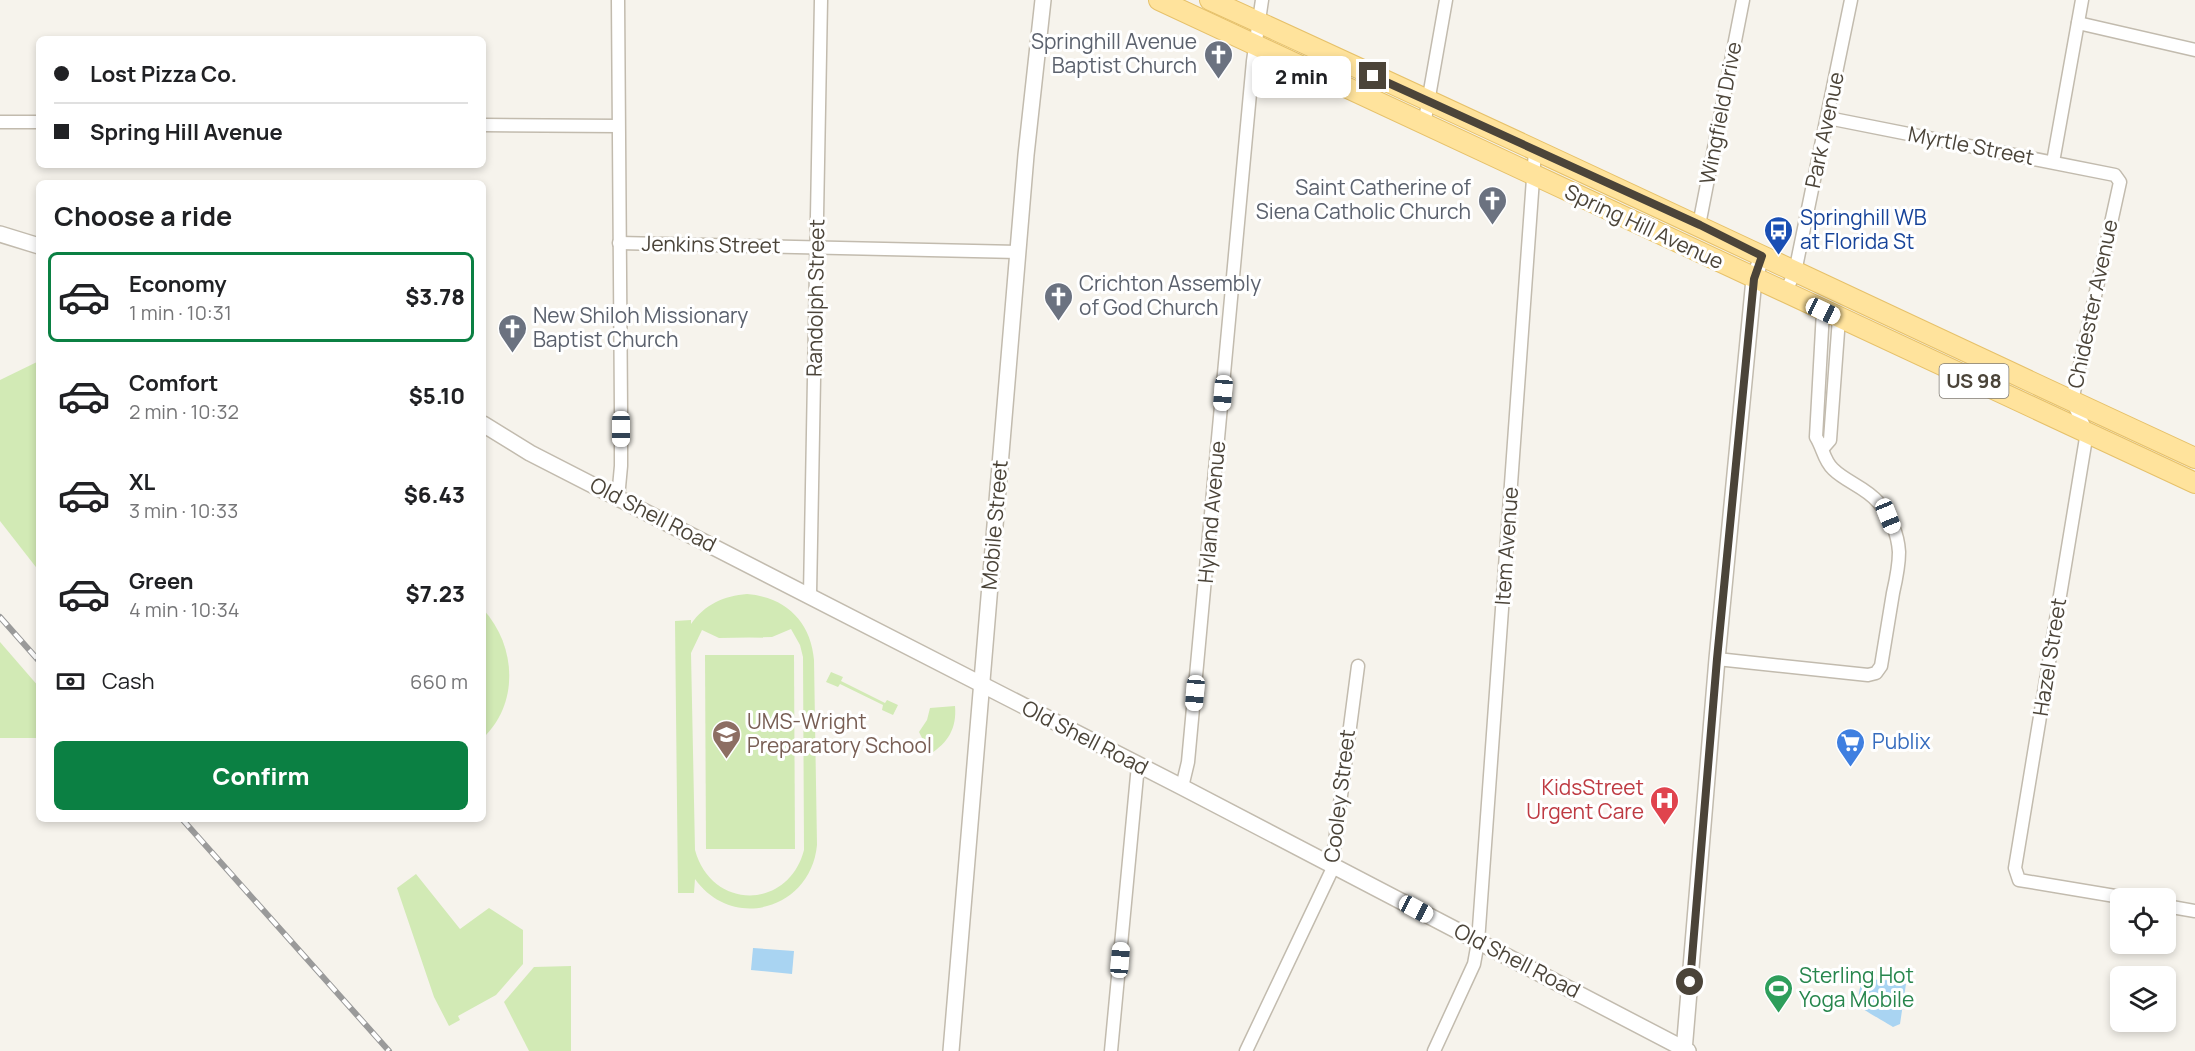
<!DOCTYPE html>
<html lang="en">
<head>
<meta charset="utf-8">
<style>
	body { margin:0; font-family:Manrope,sans-serif; background:#f6f6f6; color:#202124; height:100vh; display:flex; flex-direction:column; font-size:22px; white-space:nowrap }
	* { box-sizing:border-box; margin:0 }
	p { font-size:20px; color:#757577 }
	.icon { flex:none; width:33px; height:33px; fill:none; stroke:currentColor; stroke-width:2; stroke-linecap:round; stroke-linejoin:round }
	.map { position:relative; flex:1; overflow:hidden }
	.sheet { position:absolute; left:36px; top:180px; width:450px; height:642px; display:flex; flex-direction:column; background:#fff; border-radius:9px; box-shadow:0 3px 9px #0003 }
	.sheet>* { flex:none }
	.guide { position:absolute; left:36px; top:36px; width:450px; height:132px; border-radius:9px; box-shadow:0 3px 9px #0003; display:grid; align-content:center; height:132px; padding:0 18px; background:#fff }
	.tools { position:absolute; left:2110px; top:888px; display:grid; gap:12px }
	.tools a { display:grid; place-items:center; width:66px; height:66px; border-radius:9px; background:#fff; box-shadow:0 3px 9px #0003; font-size:30px }
	.end { position:absolute; width:27px; height:27px; margin:-14px; border:8px solid #4b4439; background:#fff; box-shadow:0 0 0 3px #fff }
	.from { border-radius:50% }
	.bubble { position:absolute; height:42px; border-radius:9px; background:#fff; box-shadow:0 3px 9px #0003; font-size:20px; font-weight:800; line-height:42px; text-align:center }
	.car { position:absolute; width:18px; height:36px; margin:-18px -9px; border-radius:8px; box-shadow:0 0 4px 2px #0007; background:linear-gradient(#fff 24%,#345 0 40%,#fff 0 76%,#345 0 86%,#fff 0) }
	.guide b { display:flex; align-items:center; gap:21px; height:57px; font-size:22px }
	.guide b+b { border-top:2px solid #e0e0e0 }
	.guide i { width:15px; height:15px; background:#202124 }
	ul { padding:0; list-style:none }
	li { display:flex; align-items:center; gap:18px; height:90px; margin:0 12px 9px; padding:0 6px; border:3px solid transparent; border-radius:9px }
	li div { flex:1 }
	li b { display:block; font-size:22px }
	li em { font-style:normal; font-weight:800 }
	li.active { border-color:#0b8043 }
	li>.icon { width:54px; height:54px; stroke-width:1.5 }
	h2 { padding:0 18px; font-size:27px; line-height:72px }
	.pay { display:flex; align-items:center; gap:15px; height:66px; padding:0 18px; font-size:22px }
	.pay p { margin-inline-start:auto }
	.cta { display:flex; gap:12px; margin-top:auto; padding:12px 18px }
	.cta a { flex:1; height:69px; border-radius:9px; background:#0b8043; color:#fff; font-size:24px; font-weight:800; line-height:69px; text-align:center }
	.map>svg:first-child { display:block }
	.green { fill:#d2eab5; fill-rule:evenodd }
	.water { fill:#a9d4f2 }
	.lines { fill:none; stroke-linecap:round; stroke-linejoin:round }
	.minor-casing { stroke:#c2bbae; stroke-width:15 }
	.tertiary-casing { stroke:#c2bbae; stroke-width:18 }
	.primary-casing { stroke:#e6c16a; stroke-width:22 }
	.minor { stroke:#fff; stroke-width:12 }
	.tertiary { stroke:#fff; stroke-width:15 }
	.primary { stroke:#ffe39c; stroke-width:20 }
	.rail-casing { stroke:#9a9a9a; stroke-width:6 }
	.rail { stroke:#fff; stroke-width:4; stroke-dasharray:11; stroke-linecap:butt }
	.route { stroke:#4b4439; stroke-width:8 }
	.labels { text-anchor:middle; stroke-width:6; stroke-linejoin:round; paint-order:stroke }
	.shield { fill:#fff; stroke:#817c74; stroke-width:1.5 }
	.shield-label { font-size:20px; font-weight:bold; fill:#4b4439 }
	.worship-label { font-size:21px; fill:#5b616d; stroke:#fff; text-anchor:end }
	.street-label { font-size:21px; fill:#4b4439; stroke:#fff }
	.transit-label { font-size:21px; fill:#164399; stroke:#fff; text-anchor:start }
	.education-label { font-size:21px; fill:#785e54; stroke:#fff; text-anchor:start }
	.shop-label { font-size:21px; fill:#366cbe; stroke:#fff; text-anchor:start }
	.health-label { font-size:21px; fill:#be3a42; stroke:#fff; text-anchor:end }
	.leisure-label { font-size:21px; fill:#27864d; stroke:#fff; text-anchor:start }
</style>
</head>
<body>
<div class="map">
<svg width="2195" height="1051" viewBox="0 0 2195 1051">
	<rect width="100%" height="100%" fill="#f6f3ec"/>
	<g class="green">
		<path d="M 39,361 L 39,571 L 0,521 L 0,380 Z"/>
		<path d="M 747,594 C 786,597 811,622 814,660 L 817,845 C 811,909 733,932 695,879 L 694,893 L 678,893 L 675,621 L 691,620 L 691,624 C 705,604 724,596 747,594 ZM 791,629 L 800,645 L 803,657 L 804,850 C 788,911 711,910 695,850 L 691,653 L 702,630 L 719,638 L 772,637 Z"/>
		<path d="M 483,609 C 516,645 520,703 483,738 Z"/>
		<path d="M 0,642 L 39,687 L 39,738 L 0,738 Z"/>
		<path d="M 705,655 L 794,655 L 795,849 L 706,849 Z"/>
		<path d="M 831,672 L 843,677 L 841,681 L 885,703 L 887,700 L 898,705 L 893,715 L 882,710 L 883,705 L 840,684 L 838,687 L 826,682 Z"/>
		<path d="M 955,706 C 957,728 948,743 930,754 L 919,732 L 927,720 L 930,708 Z"/>
		<path d="M 416,874 L 460,929 L 489,908 L 523,930 L 523,964 L 496,995 L 458,1016 L 460,1020 L 449,1026 L 434,997 L 397,888 Z"/>
		<path d="M 571,966 L 571,1051 L 529,1051 L 504,1002 L 534,967 Z"/>
	</g>
	<g class="water">
		<path d="M 753,948 L 794,951 L 792,974 L 751,970 Z"/>
		<path d="M 1865,979 L 1900,981 L 1906,984 L 1900,1024 L 1893,1027 C 1887,1023 1865,1011 1862,1008 C 1856,1000 1859,985 1865,979 Z"/>
	</g>
	<g class="lines">
		<defs>
			<g id="minor">
				<path d="M 2078,23 L 2195,50"/>
				<path d="M 1828,118 L 2115,175 L 2120,182 L 2072,401 L 2087,432 L 2015,868 L 2019,880 L 2127,898"/>
				<path d="M 0,122 L 39,122"/>
				<path d="M 483,125 L 618,126"/>
				<path d="M 1424,125 L 1446,0"/>
				<path d="M 2053,162 L 2082,0"/>
				<path d="M 1699,225 L 1743,0"/>
				<path d="M 619,243 L 1018,252"/>
				<path d="M 1785,293 L 1795,272 L 1851,0"/>
				<path d="M 1823,448 L 1830,440 L 1839,318"/>
				<path d="M 618,498 L 621,466 L 621,411 L 618,0"/>
				<path d="M 810,595 L 821,0"/>
				<path d="M 1717,659 L 1868,675 L 1876,673 L 1881,666 C 1885,642 1889,618 1893,593 C 1896,580 1899,566 1899,552 C 1898,534 1890,515 1878,502 C 1865,487 1846,482 1833,469 C 1824,461 1823,448 1816,437 L 1823,311"/>
				<path d="M 1182,787 L 1188,762 L 1253,61 L 1262,0"/>
				<path d="M 2166,906 L 2195,911"/>
				<path d="M 1111,1051 L 1138,765"/>
				<path d="M 1246,1051 L 1331,872 L 1358,666"/>
				<path d="M 1434,1051 L 1474,964 L 1478,942 L 1535,151"/>
			</g>
			<g id="tertiary">
				<path d="M 0,234 L 39,246"/>
				<path d="M 483,424 L 530,453 L 1182,787 L 1688,1051"/>
				<path d="M 951,1051 L 1026,155 L 1043,0"/>
				<path d="M 1684,1051 L 1717,659 L 1754,279 L 1762,256"/>
			</g>
			<g id="primary">
				<path d="M 1159,0 L 2195,483"/>
				<path d="M 1210,0 C 1540,150 1866,306 2195,458"/>
			</g>
		</defs>
		<use href="#minor" class="minor-casing"/>
		<use href="#tertiary" class="tertiary-casing"/>
		<use href="#primary" class="primary-casing"/>
		<use href="#minor" class="minor"/>
		<use href="#tertiary" class="tertiary"/>
		<use href="#primary" class="primary"/>
		<defs>
			<g id="rail">
				<path d="M 0,617 L 39,661"/>
				<path d="M 182,819 L 389,1051"/>
			</g>
		</defs>
		<use href="#rail" class="rail-casing"/>
		<use href="#rail" class="rail"/>
	</g>
	<g class="lines">
		<path class="route" d="M 1373,76 L 1700,225 L 1762,256 L 1754,279 L 1717,659 L 1690,982"/>
	</g>
	<defs>
		<symbol id="church-pin" viewBox="-11 -11 22 30"><path d="M0 17L-7.5 6A9.5 9.5 0 1 1 7.5 6Z" fill="#6b7280" stroke="#fff"/><path d="M-1.2-6h2.4v3.5h3.3v2.4h-3.3V6h-2.4V-.1h-3.3v-2.4h3.3Z" fill="#fff"/></symbol>
		<symbol id="bus-pin" viewBox="-11 -11 22 30"><path d="M0 17L-7.5 6A9.5 9.5 0 1 1 7.5 6Z" fill="#1a4fb4" stroke="#fff"/><path d="M-5-6H5V4H4V6H2V4H-2V6H-4V4H-5ZM-3.5-4V0h7V-4ZM-3.5 1.2v1.5H-2V1.2ZM2 1.2v1.5H3.5V1.2Z" fill="#fff"/></symbol>
		<symbol id="school-pin" viewBox="-11 -11 22 30"><path d="M0 17L-7.5 6A9.5 9.5 0 1 1 7.5 6Z" fill="#8d6e63" stroke="#fff"/><path d="M0-5L7-2L0 1L-7-2ZM-4 1L0 2.5L4 1V4Q0 6-4 4Z" fill="#fff"/></symbol>
		<symbol id="supermarket-pin" viewBox="-11 -11 22 30"><path d="M0 17L-7.5 6A9.5 9.5 0 1 1 7.5 6Z" fill="#3f7fe0" stroke="#fff"/><path d="M-6-5.5h2.5l.6 2H6L4.5 2H-2.5L-4.4-4H-6ZM-1.5 3.2a1.3 1.3 0 1 0 .1 0ZM3 3.2a1.3 1.3 0 1 0 .1 0Z" fill="#fff"/></symbol>
		<symbol id="hospital-pin" viewBox="-11 -11 22 30"><path d="M0 17L-7.5 6A9.5 9.5 0 1 1 7.5 6Z" fill="#e0444e" stroke="#fff"/><path d="M-5-5h3v3.5h4V-5h3V5h-3V1.5h-4V5h-3Z" fill="#fff"/></symbol>
		<symbol id="stadium-pin" viewBox="-11 -11 22 30"><path d="M0 17L-7.5 6A9.5 9.5 0 1 1 7.5 6Z" fill="#2e9e5b" stroke="#fff"/><path d="M0-5a6.5 5 0 1 0 0 10a6.5 5 0 1 0 0-10ZM-3.5-1.8h7v3.6h-7Z" fill="#fff"/></symbol>
	</defs>
	<g fill-rule="evenodd">
		<use href="#church-pin" x="1202" y="38" width="33" height="45"/>
		<use href="#church-pin" x="1476" y="184" width="33" height="45"/>
		<use href="#bus-pin" x="1762" y="214" width="33" height="45"/>
		<use href="#church-pin" x="1042" y="280" width="33" height="45"/>
		<use href="#church-pin" x="496" y="312" width="33" height="45"/>
		<use href="#school-pin" x="710" y="718" width="33" height="45"/>
		<use href="#supermarket-pin" x="1834" y="726" width="33" height="45"/>
		<use href="#hospital-pin" x="1648" y="784" width="33" height="45"/>
		<use href="#stadium-pin" x="1762" y="972" width="33" height="45"/>
	</g>
	<g class="labels">
		<rect class="shield" x="1939.5" y="364" width="69" height="34" rx="4.5"/>
		<g class="shield-label">
			<text x="1974" y="388">US 98</text>
		</g>
		<g class="worship-label">
			<text x="1197" y="49">Springhill Avenue<tspan x="1197" dy="24">Baptist Church</tspan></text>
			<text x="1471" y="195">Saint Catherine of<tspan x="1471" dy="24">Siena Catholic Church</tspan></text>
			<text x="1079" y="291" text-anchor="start">Crichton Assembly<tspan x="1079" dy="24">of God Church</tspan></text>
			<text x="533" y="323" text-anchor="start">New Shiloh Missionary<tspan x="533" dy="24">Baptist Church</tspan></text>
		</g>
		<g class="street-label">
			<text transform="translate(1721 113) rotate(-79)" y="7">Wingfield Drive</text>
			<text transform="translate(1825 130) rotate(-78)" y="7">Park Avenue</text>
			<text transform="translate(1971 146) rotate(11)" y="7">Myrtle Street</text>
			<text transform="translate(1644 227) rotate(25)" y="7">Spring Hill Avenue</text>
			<text transform="translate(711 245) rotate(1)" y="7">Jenkins Street</text>
			<text transform="translate(816 298) rotate(-89)" y="7">Randolph Street</text>
			<text transform="translate(2093 304) rotate(-78)" y="7">Chidester Avenue</text>
			<text transform="translate(1212 512) rotate(-85)" y="7">Hyland Avenue</text>
			<text transform="translate(653 515) rotate(27)" y="7">Old Shell Road</text>
			<text transform="translate(995 525) rotate(-85)" y="7">Mobile Street</text>
			<text transform="translate(1507 546) rotate(-86)" y="7">Item Avenue</text>
			<text transform="translate(2050 657) rotate(-81)" y="7">Hazel Street</text>
			<text transform="translate(1085 738) rotate(27)" y="7">Old Shell Road</text>
			<text transform="translate(1340 796) rotate(-83)" y="7">Cooley Street</text>
			<text transform="translate(1517 961) rotate(27)" y="7">Old Shell Road</text>
		</g>
		<g class="transit-label">
			<text x="1800" y="225">Springhill WB<tspan x="1800" dy="24">at Florida St</tspan></text>
		</g>
		<g class="education-label">
			<text x="747" y="729">UMS-Wright<tspan x="747" dy="24">Preparatory School</tspan></text>
		</g>
		<g class="shop-label">
			<text x="1872" y="749">Publix</text>
		</g>
		<g class="health-label">
			<text x="1644" y="795">KidsStreet<tspan x="1644" dy="24">Urgent Care</tspan></text>
		</g>
		<g class="leisure-label">
			<text x="1799" y="983">Sterling Hot<tspan x="1799" dy="24">Yoga Mobile</tspan></text>
		</g>
	</g>
</svg>
<div class="tools">
<a><svg class="icon" aria-label="locate" viewBox="0 0 24 24"><circle cx="12" cy="12" r="6"/><path d="M12 2v4M12 18v4M2 12h4M18 12h4"/></svg></a>
<a><svg class="icon" aria-label="layers" viewBox="0 0 24 24"><path d="M12 4l9 5-9 5-9-5zM3 14l9 5 9-5"/></svg></a>
</div>
<i class="end from" style="left:1690px;top:982px"></i>
<i class="end" style="left:1373px;top:76px"></i>
<div class="bubble" style="left:1252px;top:56px;width:99px">2 min</div>
<i class="car" style="left:1823px;top:311px;rotate:115deg"></i>
<i class="car" style="left:1223px;top:393px;rotate:185deg"></i>
<i class="car" style="left:621px;top:429px;rotate:180deg"></i>
<i class="car" style="left:1888px;top:516px;rotate:158deg"></i>
<i class="car" style="left:1195px;top:693px;rotate:185deg"></i>
<i class="car" style="left:1416px;top:909px;rotate:118deg"></i>
<i class="car" style="left:1120px;top:960px;rotate:5deg"></i>
<div class="guide">
<b><i class="from"></i>Lost Pizza Co.</b>
<b><i></i>Spring Hill Avenue</b>
</div>
<section class="sheet">
<h2>Choose a ride</h2>
<ul>
<li class="active"><svg class="icon" aria-label="car" viewBox="0 0 24 24"><path d="M5 17H2v-5l4-1 3-4h7l3 4 3 1v5h-3M9 17h6M6 11h13"/><circle cx="7" cy="17" r="2"/><circle cx="17" cy="17" r="2"/></svg><div><b>Economy</b><p>1 min · 10:31</p></div><em>$3.78</em></li>
<li><svg class="icon" aria-label="car" viewBox="0 0 24 24"><path d="M5 17H2v-5l4-1 3-4h7l3 4 3 1v5h-3M9 17h6M6 11h13"/><circle cx="7" cy="17" r="2"/><circle cx="17" cy="17" r="2"/></svg><div><b>Comfort</b><p>2 min · 10:32</p></div><em>$5.10</em></li>
<li><svg class="icon" aria-label="car" viewBox="0 0 24 24"><path d="M5 17H2v-5l4-1 3-4h7l3 4 3 1v5h-3M9 17h6M6 11h13"/><circle cx="7" cy="17" r="2"/><circle cx="17" cy="17" r="2"/></svg><div><b>XL</b><p>3 min · 10:33</p></div><em>$6.43</em></li>
<li><svg class="icon" aria-label="car" viewBox="0 0 24 24"><path d="M5 17H2v-5l4-1 3-4h7l3 4 3 1v5h-3M9 17h6M6 11h13"/><circle cx="7" cy="17" r="2"/><circle cx="17" cy="17" r="2"/></svg><div><b>Green</b><p>4 min · 10:34</p></div><em>$7.23</em></li>
</ul>
<div class="pay"><svg class="icon" aria-label="cash" viewBox="0 0 24 24"><path d="M3 7h18v10H3z"/><circle cx="12" cy="12" r="2"/></svg>Cash<p>660 m</p></div>
<div class="cta"><a>Confirm</a></div>
</section>
</div>
</body>
</html>
